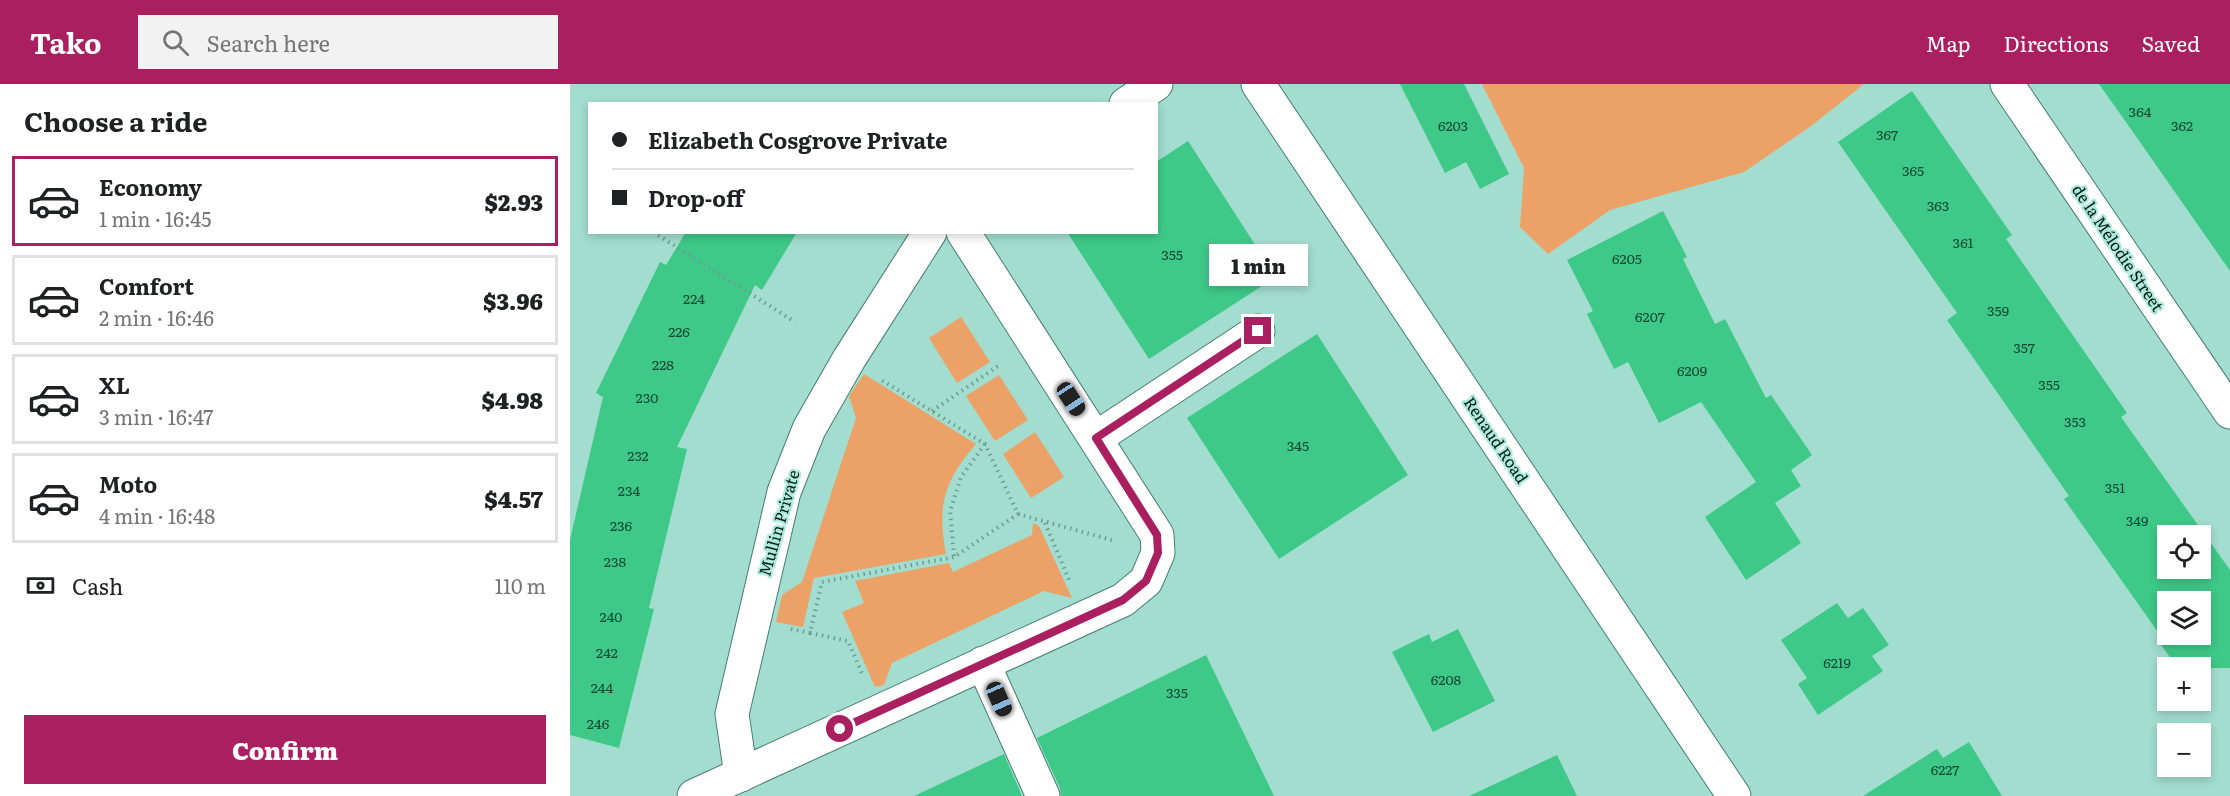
<!DOCTYPE html>
<html lang="en">
<head>
<meta charset="utf-8">
<style>
	body { margin:0; font-family:Literata,serif; background:#f2f2f2; color:#202124; height:100vh; display:flex; flex-direction:column; font-size:22px; white-space:nowrap }
	* { box-sizing:border-box; margin:0 }
	p { font-size:20px; color:#757577 }
	.icon { flex:none; width:33px; height:33px; fill:none; stroke:currentColor; stroke-width:2; stroke-linecap:round; stroke-linejoin:round }
	.map { position:relative; flex:1; overflow:hidden }
	.details { display:flex; flex-direction:column; background:#fff; width:570px }
	.details>* { flex:none }
	.guide { position:absolute; left:18px; top:18px; width:570px; height:132px; border-radius:0px; box-shadow:0 3px 9px #0003; display:grid; align-content:center; height:132px; padding:0 24px; background:#fff }
	.buttons { position:absolute; left:1587px; top:441px; display:grid; gap:12px }
	.buttons a { display:grid; place-items:center; width:54px; height:54px; border-radius:0px; background:#fff; box-shadow:0 3px 9px #0003; font-size:30px }
	.end { position:absolute; width:27px; height:27px; margin:-14px; border:8px solid #aa1f60; background:#fff; box-shadow:0 0 0 3px #fff }
	.from { border-radius:50% }
	.bubble { position:absolute; height:42px; border-radius:0px; background:#fff; box-shadow:0 3px 9px #0003; font-size:20px; font-weight:800; line-height:42px; text-align:center }
	.car { position:absolute; width:18px; height:36px; margin:-18px -9px; border-radius:8px; box-shadow:0 0 4px 2px #0007; background:linear-gradient(#222 24%,#8ab4d8 0 40%,#222 0 76%,#8ab4d8 0 86%,#222 0) }
	.guide b { display:flex; align-items:center; gap:21px; height:57px; font-size:22px }
	.guide b+b { border-top:2px solid #e0e0e0 }
	.guide i { width:15px; height:15px; background:#202124 }
	ul { padding:0; list-style:none }
	li { display:flex; align-items:center; gap:18px; height:90px; margin:0 12px 9px; padding:0 12px; border:3px solid #e0e0e0; border-radius:0px }
	li div { flex:1 }
	li b { display:block; font-size:22px }
	li em { font-style:normal; font-weight:800 }
	li.active { border-color:#aa1f60 }
	li>.icon { width:54px; height:54px; stroke-width:1.5 }
	h2 { padding:0 24px; font-size:27px; line-height:72px }
	.pay { display:flex; align-items:center; gap:15px; height:66px; padding:0 24px; font-size:22px }
	.pay p { margin-inline-start:auto }
	.button { display:flex; gap:12px; margin-top:auto; padding:12px 24px }
	.button a { flex:1; height:69px; border-radius:0px; background:#aa1f60; color:#fff; font-size:24px; font-weight:800; line-height:69px; text-align:center }
	header { display:flex; align-items:center; gap:36px; box-sizing:border-box; height:84px; padding:0 30px; background:#aa1f60; color:#fff }
	header strong { font-size:28px }
	nav { display:flex; gap:33px; margin-inline-start:auto; font-size:21px }
	.search { width:420px; height:54px; background:#f2f2f2; display:flex; align-items:center; gap:15px; box-sizing:border-box; padding:0 21px; border-radius:0px; color:#757577; font-size:22px }
	main { display:flex; flex:1; min-height:0 }
	.map>svg:first-child { display:block }
	.green { fill:#eca166 }
	.building { fill:#3ec988; fill-rule:evenodd }
	.lines { fill:none; stroke-linecap:round; stroke-linejoin:round }
	.minor-casing { stroke:#447e71; stroke-width:35 }
	.path { stroke:#6d9d92; stroke-width:4; stroke-dasharray:1.5 4.5; stroke-linecap:butt }
	.minor { stroke:#fff; stroke-width:33 }
	.route { stroke:#aa1f60; stroke-width:8 }
	.labels { text-anchor:middle; stroke-width:4.5; stroke-linejoin:round; paint-order:stroke }
	.number-label { font-size:14px; fill:#134834 }
	.street-label { font-size:16px; fill:#051d18; stroke:#aeeadc }
</style>
</head>
<body>
<header>
<strong>Tako</strong>
<div class="search"><svg class="icon" aria-label="search" viewBox="0 0 24 24"><circle cx="10" cy="10" r="6"/><path d="M15 15l6 6"/></svg>Search here</div>
<nav><a>Map</a><a>Directions</a><a>Saved</a></nav>
</header>
<main>
<section class="details">
<h2>Choose a ride</h2>
<ul>
<li class="active"><svg class="icon" aria-label="car" viewBox="0 0 24 24"><path d="M5 17H2v-5l4-1 3-4h7l3 4 3 1v5h-3M9 17h6M6 11h13"/><circle cx="7" cy="17" r="2"/><circle cx="17" cy="17" r="2"/></svg><div><b>Economy</b><p>1 min · 16:45</p></div><em>$2.93</em></li>
<li><svg class="icon" aria-label="car" viewBox="0 0 24 24"><path d="M5 17H2v-5l4-1 3-4h7l3 4 3 1v5h-3M9 17h6M6 11h13"/><circle cx="7" cy="17" r="2"/><circle cx="17" cy="17" r="2"/></svg><div><b>Comfort</b><p>2 min · 16:46</p></div><em>$3.96</em></li>
<li><svg class="icon" aria-label="car" viewBox="0 0 24 24"><path d="M5 17H2v-5l4-1 3-4h7l3 4 3 1v5h-3M9 17h6M6 11h13"/><circle cx="7" cy="17" r="2"/><circle cx="17" cy="17" r="2"/></svg><div><b>XL</b><p>3 min · 16:47</p></div><em>$4.98</em></li>
<li><svg class="icon" aria-label="car" viewBox="0 0 24 24"><path d="M5 17H2v-5l4-1 3-4h7l3 4 3 1v5h-3M9 17h6M6 11h13"/><circle cx="7" cy="17" r="2"/><circle cx="17" cy="17" r="2"/></svg><div><b>Moto</b><p>4 min · 16:48</p></div><em>$4.57</em></li>
</ul>
<div class="pay"><svg class="icon" aria-label="cash" viewBox="0 0 24 24"><path d="M3 7h18v10H3z"/><circle cx="12" cy="12" r="2"/></svg>Cash<p>110 m</p></div>
<div class="button"><a>Confirm</a></div>
</section>
<div class="map">
<svg width="1660" height="712" viewBox="0 0 1660 712">
	<rect width="100%" height="100%" fill="#a2ddcf"/>
	<g class="green">
		<path d="M 912,0 L 1294,0 L 1241,42 L 1174,88 L 1040,126 L 978,170 L 950,143 L 954,84 Z"/>
		<path d="M 391,233 L 420,278 L 387,299 L 359,254 Z"/>
		<path d="M 294,290 L 406,360 C 374,397 367,421 376,470 L 244,494 L 233,543 L 206,538 L 212,511 L 232,498 L 286,334 L 279,312 Z"/>
		<path d="M 429,291 L 458,336 L 425,357 L 396,312 Z"/>
		<path d="M 465,348 L 494,393 L 461,414 L 433,370 Z"/>
		<path d="M 463,439 L 469,442 L 502,514 L 474,507 L 322,579 L 314,601 L 305,603 L 272,528 L 294,519 L 285,497 L 379,479 L 383,488 L 462,451 Z"/>
	</g>
	<g class="building">
		<path d="M 830,0 L 894,0 L 939,90 L 910,105 L 896,78 L 875,89 Z"/>
		<path d="M 1529,0 L 1660,0 L 1660,187 L 1563,48 Z"/>
		<path d="M 1342,7 L 1442,151 L 1436,155 L 1557,329 L 1551,333 L 1660,486 L 1660,584 L 1608,584 L 1591,561 L 1595,558 L 1494,415 L 1499,412 L 1377,236 L 1387,229 L 1268,58 ZM 1598,452 L 1630,452 L 1630,484 L 1598,484 ZM 1598,518 L 1630,518 L 1630,550 L 1598,550 Z"/>
		<path d="M 618,57 L 706,193 L 579,275 L 497,148 L 586,148 L 586,78 Z"/>
		<path d="M 1093,127 L 1117,173 L 1113,175 L 1145,240 L 1155,235 L 1196,314 L 1201,311 L 1242,371 L 1221,386 L 1231,402 L 1205,419 L 1231,459 L 1176,496 L 1135,433 L 1186,398 L 1131,318 L 1089,339 L 1058,278 L 1044,285 L 1017,230 L 1023,227 L 997,176 Z"/>
		<path d="M 116,148 L 227,148 L 192,206 L 185,201 L 107,363 L 117,365 L 79,524 L 84,525 L 49,664 L 0,651 L 0,456 L 33,313 L 26,309 L 90,178 L 96,181 Z"/>
		<path d="M 747,250 L 838,391 L 709,475 L 617,334 Z"/>
		<path d="M 1267,519 L 1278,534 L 1293,524 L 1319,561 L 1302,572 L 1313,587 L 1248,631 L 1228,600 L 1237,594 L 1211,556 Z"/>
		<path d="M 888,545 L 925,617 L 863,648 L 822,568 L 859,550 L 862,558 Z"/>
		<path d="M 636,571 L 704,712 L 491,712 L 490,704 L 467,654 Z"/>
		<path d="M 1399,658 L 1432,712 L 1293,712 L 1367,665 L 1373,674 Z"/>
		<path d="M 434,670 L 452,712 L 344,712 Z"/>
		<path d="M 987,671 L 1007,712 L 899,712 Z"/>
	</g>
	<g class="lines">
		<defs>
			<g id="minor">
				<path d="M 688,0 L 1164,712"/>
				<path d="M 1437,0 L 1660,328"/>
				<path d="M 556,20 L 586,0"/>
				<path d="M 526,354 L 688,247"/>
				<path d="M 413,579 L 473,712"/>
				<path d="M 171,691 L 162,630 L 214,408 L 239,345 L 279,275 L 360,148"/>
				<path d="M 124,712 L 553,516 L 576,497 L 588,469 L 587,451 L 393,148"/>
			</g>
		</defs>
		<use href="#minor" class="minor-casing"/>
		<g class="path">
			<path d="M 83,148 L 225,238"/>
			<path d="M 362,327 L 431,280"/>
			<path d="M 448,430 L 545,457"/>
			<path d="M 475,439 L 500,498"/>
			<path d="M 384,472 L 380,427 L 391,393 L 415,360"/>
			<path d="M 221,545 L 240,549 L 252,498 L 384,473 L 448,430 L 415,360 L 310,295"/>
			<path d="M 240,549 L 278,557 L 293,592"/>
		</g>
		<use href="#minor" class="minor"/>
	</g>
	<g class="lines">
		<path class="route" d="M 270,645 L 553,516 L 576,497 L 588,469 L 587,451 L 526,354 L 688,247"/>
	</g>
	<g class="labels">
		<g class="number-label">
			<text x="1570" y="33">364</text>
			<text x="883" y="47">6203</text>
			<text x="1612" y="47">362</text>
			<text x="1317" y="56">367</text>
			<text x="1343" y="92">365</text>
			<text x="1368" y="127">363</text>
			<text x="1393" y="164">361</text>
			<text x="602" y="176">355</text>
			<text x="1057" y="180">6205</text>
			<text x="124" y="220">224</text>
			<text x="1428" y="232">359</text>
			<text x="1080" y="238">6207</text>
			<text x="109" y="253">226</text>
			<text x="1454" y="269">357</text>
			<text x="93" y="286">228</text>
			<text x="1122" y="292">6209</text>
			<text x="1479" y="306">355</text>
			<text x="77" y="319">230</text>
			<text x="1505" y="343">353</text>
			<text x="728" y="367">345</text>
			<text x="68" y="377">232</text>
			<text x="1545" y="409">351</text>
			<text x="59" y="412">234</text>
			<text x="1567" y="442">349</text>
			<text x="51" y="447">236</text>
			<text x="45" y="483">238</text>
			<text x="41" y="538">240</text>
			<text x="37" y="574">242</text>
			<text x="1267" y="584">6219</text>
			<text x="876" y="601">6208</text>
			<text x="32" y="609">244</text>
			<text x="607" y="614">335</text>
			<text x="28" y="645">246</text>
			<text x="1375" y="691">6227</text>
		</g>
		<g class="street-label">
			<text transform="translate(1548 164) rotate(56)" y="6">de la Mélodie Street</text>
			<text transform="translate(926 356) rotate(56)" y="6">Renaud Road</text>
			<text transform="translate(209 439) rotate(-74)" y="6">Mullin Private</text>
		</g>
	</g>
</svg>
<div class="buttons">
<a><svg class="icon" aria-label="locate" viewBox="0 0 24 24"><circle cx="12" cy="12" r="6"/><path d="M12 2v4M12 18v4M2 12h4M18 12h4"/></svg></a>
<a><svg class="icon" aria-label="layers" viewBox="0 0 24 24"><path d="M12 4l9 5-9 5-9-5zM3 14l9 5 9-5"/></svg></a>
<a>+</a>
<a>−</a>
</div>
<i class="end from" style="left:270px;top:645px"></i>
<i class="end" style="left:688px;top:247px"></i>
<div class="bubble" style="left:639px;top:160px;width:99px">1 min</div>
<i class="car" style="left:501px;top:315px;rotate:147deg"></i>
<i class="car" style="left:429px;top:615px;rotate:156deg"></i>
<div class="guide">
<b><i class="from"></i>Elizabeth Cosgrove Private</b>
<b><i></i>Drop-off</b>
</div>
</div>
</main>
</body>
</html>
